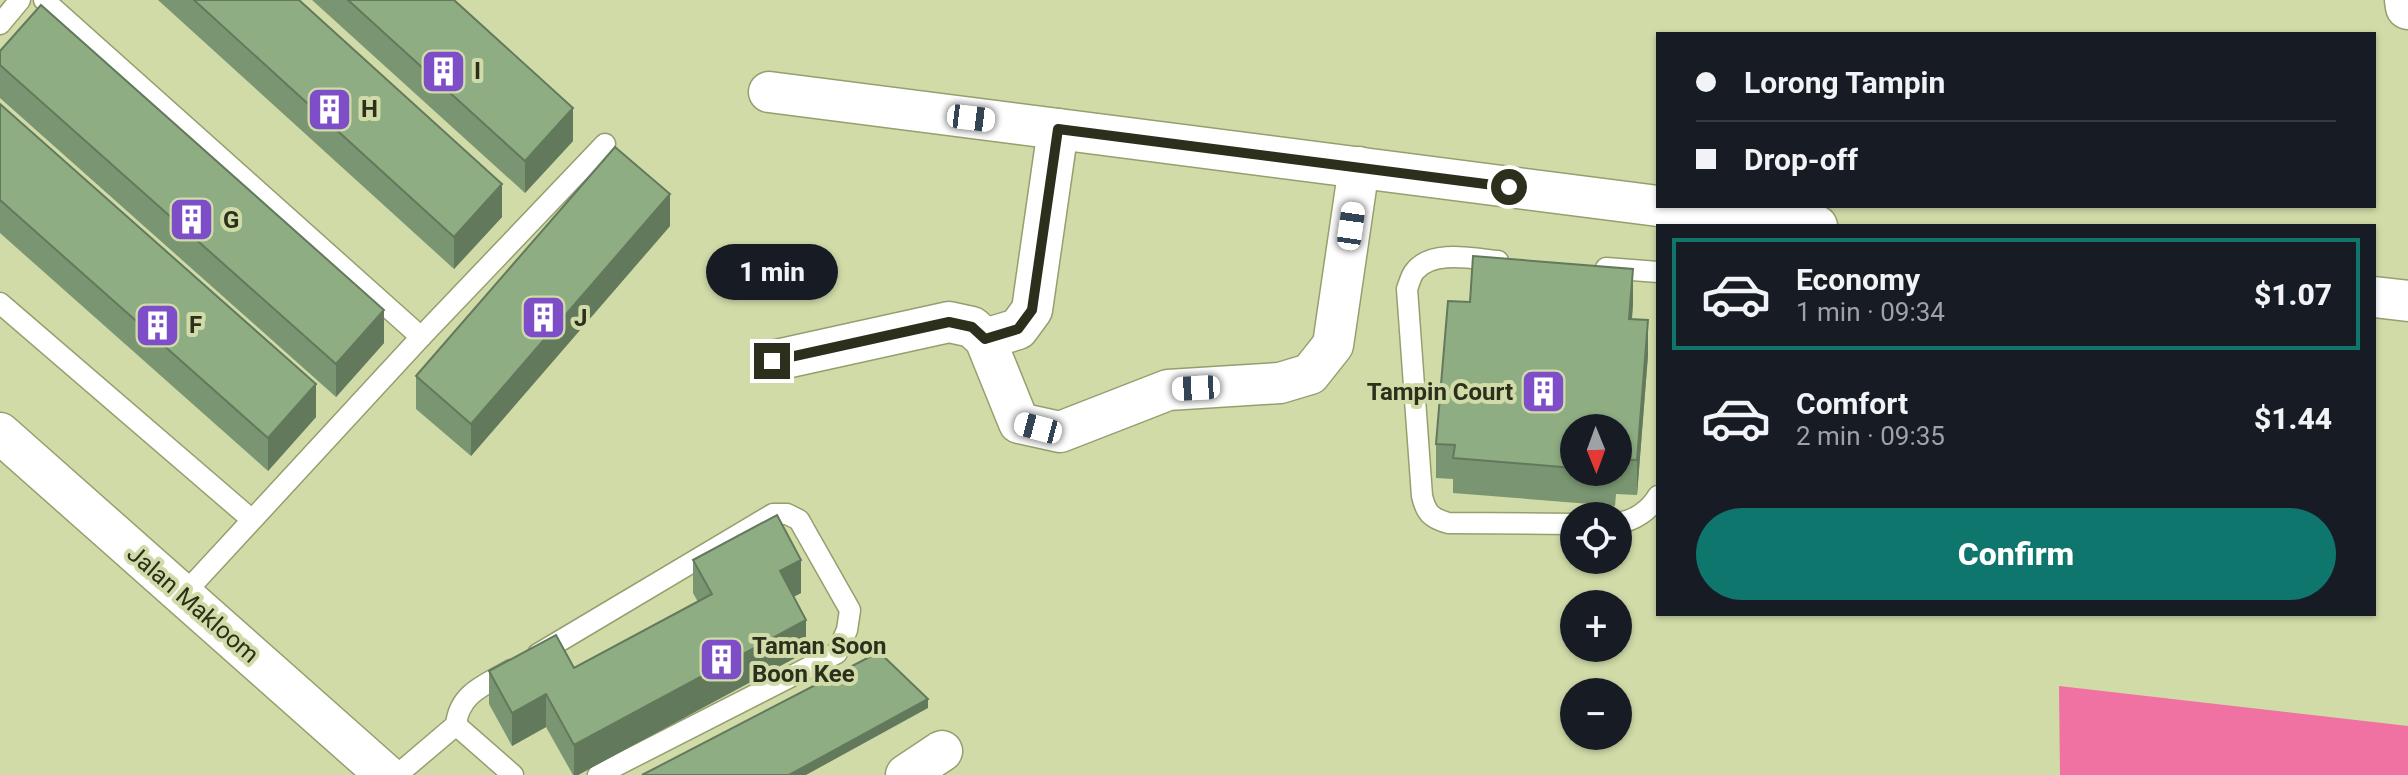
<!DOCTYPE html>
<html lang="en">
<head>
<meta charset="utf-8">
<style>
	body { margin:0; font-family:Roboto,sans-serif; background:#242831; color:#f1f3f6; height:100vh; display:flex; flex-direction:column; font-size:30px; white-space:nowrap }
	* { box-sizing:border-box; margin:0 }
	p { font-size:26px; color:#9ea1a6 }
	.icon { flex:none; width:44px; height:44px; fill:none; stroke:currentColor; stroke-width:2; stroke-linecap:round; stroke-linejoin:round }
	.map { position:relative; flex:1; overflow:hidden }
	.sheet { position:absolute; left:1656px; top:224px; width:720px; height:392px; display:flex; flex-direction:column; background:#171b24; border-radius:0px; box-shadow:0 2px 6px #0004 }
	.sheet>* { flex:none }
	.hud { position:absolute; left:1656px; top:32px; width:720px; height:176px; border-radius:0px; box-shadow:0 2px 6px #0004; display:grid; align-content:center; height:176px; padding:0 40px; background:#171b24 }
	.needle { width:52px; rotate:179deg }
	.tools { position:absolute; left:1560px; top:414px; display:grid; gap:16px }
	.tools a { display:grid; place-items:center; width:72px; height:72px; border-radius:50%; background:#171b24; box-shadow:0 2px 6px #0004; font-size:40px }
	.end { position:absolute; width:36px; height:36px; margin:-18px; border:10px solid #2b2f1b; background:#fff; box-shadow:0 0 0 4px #fff }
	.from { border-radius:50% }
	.bubble { position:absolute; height:56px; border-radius:28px; background:#171b24; box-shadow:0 2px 6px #0004; font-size:26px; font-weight:800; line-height:56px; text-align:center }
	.car { position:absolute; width:24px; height:48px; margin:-24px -12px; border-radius:10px; box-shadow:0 0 6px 2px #0007; background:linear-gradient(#fff 24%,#345 0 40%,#fff 0 76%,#345 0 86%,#fff 0) }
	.hud b { display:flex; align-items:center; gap:28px; height:76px; font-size:30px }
	.hud b+b { border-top:2px solid #363941 }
	.hud i { width:20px; height:20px; background:#f1f3f6 }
	ul { padding:14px 0 0; list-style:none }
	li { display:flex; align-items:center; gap:24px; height:112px; margin:0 16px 12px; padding:0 24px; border:4px solid transparent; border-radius:0px }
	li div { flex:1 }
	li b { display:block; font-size:30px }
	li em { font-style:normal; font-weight:800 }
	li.selected { border-color:#0f766e }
	li>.icon { width:72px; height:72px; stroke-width:1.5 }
	.cta { display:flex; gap:16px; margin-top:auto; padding:16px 40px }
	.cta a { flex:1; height:92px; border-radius:48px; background:#0f766e; color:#fff; font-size:32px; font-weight:800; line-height:92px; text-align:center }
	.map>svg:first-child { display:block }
	.green { fill:#ef72a2 }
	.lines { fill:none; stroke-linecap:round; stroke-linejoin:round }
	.service-casing { stroke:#959f6e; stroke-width:23 }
	.minor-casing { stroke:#959f6e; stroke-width:43 }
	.secondary-casing { stroke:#959f6e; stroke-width:47 }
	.service { stroke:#fff; stroke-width:20 }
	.minor { stroke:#fff; stroke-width:40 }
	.secondary { stroke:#fff; stroke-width:44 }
	.wall { fill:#7a9571; fill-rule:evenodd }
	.shaded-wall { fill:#63795c }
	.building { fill:#8ead83; stroke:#63795c; stroke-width:2 }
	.route { stroke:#2b2f1b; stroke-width:10 }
	.labels { text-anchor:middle; stroke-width:8; stroke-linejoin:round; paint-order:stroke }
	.poi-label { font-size:24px; font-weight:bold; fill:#2b2f1b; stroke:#d0dba8; text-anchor:start }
	.street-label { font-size:24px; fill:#2b2f1b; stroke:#d0dba8 }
</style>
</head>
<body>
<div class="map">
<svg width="2408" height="775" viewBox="0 0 2408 775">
	<rect width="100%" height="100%" fill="#d0dba8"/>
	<path class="green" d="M 2059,686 L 2408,726 L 2408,775 L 2060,775 Z"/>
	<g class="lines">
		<defs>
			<g id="service">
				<path d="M 44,0 L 421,337"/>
				<path d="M 0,24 L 20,0"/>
				<path d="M 1498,261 C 1475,259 1432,249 1415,271 C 1411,275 1409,284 1407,289 L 1422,496 C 1426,513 1431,518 1448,523 L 1574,524"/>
				<path d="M 1606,268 L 1658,272"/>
				<path d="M 0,303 L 251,519"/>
				<path d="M 1618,523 C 1634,521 1650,510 1658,496"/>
				<path d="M 183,595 L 421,337 L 605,144"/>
				<path d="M 538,654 L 773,514 L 787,514 L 799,520 L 850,610 L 847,630 L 837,653 L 598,775"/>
				<path d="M 456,725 L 513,775"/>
				<path d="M 397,775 L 456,725 C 459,693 485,685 511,670"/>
			</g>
			<g id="minor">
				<path d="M 769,92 L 1658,206"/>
				<path d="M 1659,206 L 1817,226"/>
				<path d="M 2374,297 L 2408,301"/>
				<path d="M 985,339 L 1018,329 L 1032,310 L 1058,129"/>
				<path d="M 772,361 L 949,322 L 972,327 L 985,339 L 1019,423 L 1060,432 L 1168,390 L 1280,383 L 1310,374 L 1333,345 L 1359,167"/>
				<path d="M 0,433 L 386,775"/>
				<path d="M 906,775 L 942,751"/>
			</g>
			<path id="secondary" d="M 2407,0 L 2408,7"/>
		</defs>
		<use href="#service" class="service-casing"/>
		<use href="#minor" class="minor-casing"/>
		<use href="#secondary" class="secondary-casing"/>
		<use href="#service" class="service"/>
		<use href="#minor" class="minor"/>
		<use href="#secondary" class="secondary"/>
	</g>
	<g class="wall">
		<path d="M 158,0 L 299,0 L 502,217 L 454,269 Z"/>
		<path d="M 312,0 L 454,0 L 573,141 L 525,193 Z"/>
		<path d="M 0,51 L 384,343 L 336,397 L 0,98 Z"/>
		<path d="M 0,104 L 316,417 L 268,471 L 0,233 Z"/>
		<path d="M 670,226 L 471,456 L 416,409 L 416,376 Z"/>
		<path d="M 1470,302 L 1633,303 L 1632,320 L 1648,355 L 1637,495 L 1616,494 L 1615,506 L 1453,493 L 1453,479 L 1436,478 L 1436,444 ZM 1574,428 L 1618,428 L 1618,472 L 1574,472 Z"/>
		<path d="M 693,560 L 801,593 L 794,596 L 806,652 L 578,775 L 573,775 L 546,727 L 512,746 L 489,704 L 489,671 L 574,668 L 698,602 L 693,593 Z"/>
	</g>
	<g class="shaded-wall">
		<path d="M 573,108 L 573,141 L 525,193 L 525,161 Z"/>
		<path d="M 502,184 L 502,217 L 454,269 L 454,237 Z"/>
		<path d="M 670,194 L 670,226 L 471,456 L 471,424 Z"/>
		<path d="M 1633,269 L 1633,303 L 1629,354 L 1629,319 Z"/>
		<path d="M 384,310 L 384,343 L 336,397 L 336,364 Z"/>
		<path d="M 1648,320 L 1648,355 L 1637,495 L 1637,460 Z"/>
		<path d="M 316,384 L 316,417 L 268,471 L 268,438 Z"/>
		<path d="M 801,560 L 801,593 L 780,604 L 780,571 Z"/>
		<path d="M 806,620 L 806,652 L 578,775 L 574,775 L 574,745 Z"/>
		<path d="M 546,694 L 546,727 L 512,746 L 512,713 Z"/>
		<path d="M 928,699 L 928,708 L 806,775 L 789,775 Z"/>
	</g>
	<g class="building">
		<path d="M 194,0 L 299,0 L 502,184 L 454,237 Z"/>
		<path d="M 348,0 L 454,0 L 573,108 L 525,161 Z"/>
		<path d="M 41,5 L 384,310 L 336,364 L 0,65 L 0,51 Z"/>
		<path d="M 0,104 L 316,384 L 268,438 L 0,200 Z"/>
		<path d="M 615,147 L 670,194 L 471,424 L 416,376 Z"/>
		<path d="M 1473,256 L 1633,269 L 1629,319 L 1648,320 L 1637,460 L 1618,459 L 1618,428 L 1574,428 L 1574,468 L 1453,458 L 1455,445 L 1436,444 L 1448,301 L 1470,302 Z"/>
		<path d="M 777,515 L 801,560 L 780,571 L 806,620 L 574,745 L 546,694 L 512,713 L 489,671 L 556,635 L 574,668 L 712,594 L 693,560 Z"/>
		<path d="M 879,652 L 928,699 L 789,775 L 642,775 Z"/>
	</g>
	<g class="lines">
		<path class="route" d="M 772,361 L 949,322 L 972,327 L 985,339 L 1018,329 L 1032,310 L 1058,129 L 1509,187"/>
	</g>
	<defs>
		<symbol id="building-square" viewBox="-11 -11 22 22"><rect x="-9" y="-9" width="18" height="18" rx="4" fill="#7d4ec7" stroke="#d0dba8"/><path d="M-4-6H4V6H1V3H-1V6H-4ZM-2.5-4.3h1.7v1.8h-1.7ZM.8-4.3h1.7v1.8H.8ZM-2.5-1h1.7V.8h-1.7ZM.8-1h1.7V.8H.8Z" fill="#fff"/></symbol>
	</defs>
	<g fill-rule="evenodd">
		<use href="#building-square" x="418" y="46" width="51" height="51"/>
		<use href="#building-square" x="304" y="84" width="51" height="51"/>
		<use href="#building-square" x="166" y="194" width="51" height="51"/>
		<use href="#building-square" x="518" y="292" width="51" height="51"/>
		<use href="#building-square" x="132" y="300" width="51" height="51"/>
		<use href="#building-square" x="1518" y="366" width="51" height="51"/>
		<use href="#building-square" x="696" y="634" width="51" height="51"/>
	</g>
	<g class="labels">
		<g class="poi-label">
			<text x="474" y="79">I</text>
			<text x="361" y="117">H</text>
			<text x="223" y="228">G</text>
			<text x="574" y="326">J</text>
			<text x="189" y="333">F</text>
			<text x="1513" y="400" text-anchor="end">Tampin Court</text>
			<text x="752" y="654">Taman Soon<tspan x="752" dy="28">Boon Kee</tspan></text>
		</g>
		<g class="street-label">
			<text transform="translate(193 604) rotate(41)" y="8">Jalan Makloom</text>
		</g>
	</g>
</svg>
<div class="tools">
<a><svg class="needle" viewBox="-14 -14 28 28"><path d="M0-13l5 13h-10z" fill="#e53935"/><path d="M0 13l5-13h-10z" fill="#9ea1a6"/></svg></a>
<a><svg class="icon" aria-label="locate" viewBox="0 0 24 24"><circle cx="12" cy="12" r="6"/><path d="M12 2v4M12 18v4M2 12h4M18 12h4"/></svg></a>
<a>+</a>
<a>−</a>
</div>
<i class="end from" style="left:1509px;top:187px"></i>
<i class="end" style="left:772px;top:361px"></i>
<div class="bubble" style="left:706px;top:244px;width:132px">1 min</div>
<i class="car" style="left:971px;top:118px;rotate:97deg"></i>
<i class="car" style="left:1351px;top:226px;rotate:8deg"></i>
<i class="car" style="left:1196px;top:388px;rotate:267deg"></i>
<i class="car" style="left:1038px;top:428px;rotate:285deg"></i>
<div class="hud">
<b><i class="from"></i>Lorong Tampin</b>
<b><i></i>Drop-off</b>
</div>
<section class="sheet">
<ul>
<li class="selected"><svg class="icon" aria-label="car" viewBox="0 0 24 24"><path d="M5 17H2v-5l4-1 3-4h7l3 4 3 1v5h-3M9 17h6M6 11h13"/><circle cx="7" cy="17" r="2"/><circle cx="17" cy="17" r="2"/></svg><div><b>Economy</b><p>1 min · 09:34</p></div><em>$1.07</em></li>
<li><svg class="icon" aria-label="car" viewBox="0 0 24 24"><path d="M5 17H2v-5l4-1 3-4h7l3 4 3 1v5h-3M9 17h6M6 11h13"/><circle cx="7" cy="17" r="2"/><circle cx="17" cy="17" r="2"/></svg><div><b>Comfort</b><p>2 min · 09:35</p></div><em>$1.44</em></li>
</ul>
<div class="cta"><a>Confirm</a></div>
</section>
</div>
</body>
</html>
